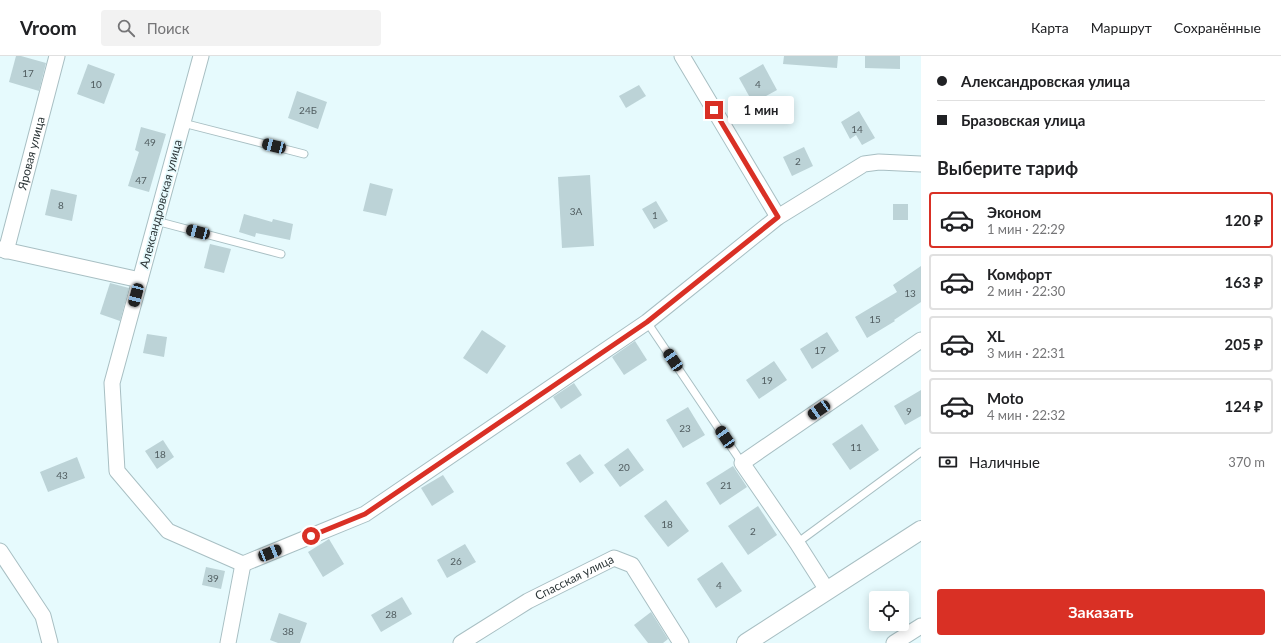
<!DOCTYPE html>
<html lang="ru">
<head>
<meta charset="utf-8">
<style>
	body { margin:0; font-family:Lato,sans-serif; background:#f2f2f2; color:#202124; height:100vh; display:flex; flex-direction:column; font-size:15px; white-space:nowrap }
	* { box-sizing:border-box; margin:0 }
	p { font-size:13px; color:#757577 }
	.icon { flex:none; width:22px; height:22px; fill:none; stroke:currentColor; stroke-width:2; stroke-linecap:round; stroke-linejoin:round }
	.map { position:relative; flex:1; overflow:hidden }
	.side { display:flex; flex-direction:column; background:#fff; width:360px }
	.side>* { flex:none }
	.banner { display:grid; align-content:center; height:88px; padding:0 16px; background:#fff }
	.controls { position:absolute; left:869px; top:535px; display:grid; gap:8px }
	.controls a { display:grid; place-items:center; width:40px; height:40px; border-radius:4px; background:#fff; box-shadow:0 2px 10px #0003; font-size:20px }
	.end { position:absolute; width:18px; height:18px; margin:-9px; border:5px solid #d93025; background:#fff; box-shadow:0 0 0 2px #fff }
	.from { border-radius:50% }
	.bubble { position:absolute; height:28px; border-radius:4px; background:#fff; box-shadow:0 2px 10px #0003; font-size:13px; font-weight:700; line-height:28px; text-align:center }
	.car { position:absolute; width:12px; height:24px; margin:-12px -6px; border-radius:5px; box-shadow:0 0 3px 1px #0007; background:linear-gradient(#222 24%,#8ab4d8 0 40%,#222 0 76%,#8ab4d8 0 86%,#222 0) }
	.banner b { display:flex; align-items:center; gap:14px; height:38px; font-size:15px }
	.banner b+b { border-top:1px solid #e0e0e0 }
	.banner i { width:10px; height:10px; background:#202124 }
	ul { padding:0; list-style:none }
	li { display:flex; align-items:center; gap:12px; height:56px; margin:0 8px 6px; padding:0 8px; border:2px solid #e0e0e0; border-radius:4px }
	li div { flex:1 }
	li b { display:block; font-size:15px }
	li em { font-style:normal; font-weight:700 }
	li.current { border-color:#d93025 }
	li>.icon { width:36px; height:36px; stroke-width:1.5 }
	h2 { padding:0 16px; font-size:18px; line-height:48px }
	.pay { display:flex; align-items:center; gap:10px; height:44px; padding:0 16px; font-size:15px }
	.pay p { margin-inline-start:auto }
	.cta { display:flex; gap:8px; margin-top:auto; padding:8px 16px }
	.cta a { flex:1; height:46px; border-radius:4px; background:#d93025; color:#fff; font-size:16px; font-weight:700; line-height:46px; text-align:center }
	header { display:flex; align-items:center; gap:24px; box-sizing:border-box; height:56px; padding:0 20px; background:#fff; border-bottom:1px solid #e0e0e0 }
	header strong { font-size:19px }
	nav { display:flex; gap:22px; margin-inline-start:auto; font-size:14px }
	.search { width:280px; height:36px; background:#f2f2f2; display:flex; align-items:center; gap:10px; box-sizing:border-box; padding:0 14px; border-radius:4px; color:#757577; font-size:15px }
	main { display:flex; flex:1; min-height:0 }
	.map>svg:first-child { display:block }
	.building { fill:#bcd3d7 }
	.lines { fill:none; stroke-linecap:round; stroke-linejoin:round }
	.service-casing { stroke:#a8bfc3; stroke-width:9 }
	.minor-casing { stroke:#a8bfc3; stroke-width:17 }
	.tertiary-casing { stroke:#a8bfc3; stroke-width:20 }
	.service { stroke:#fff; stroke-width:7 }
	.minor { stroke:#fff; stroke-width:15 }
	.tertiary { stroke:#fff; stroke-width:18 }
	.route { stroke:#d93025; stroke-width:5 }
	.labels { text-anchor:middle; stroke-width:3.5; stroke-linejoin:round; paint-order:stroke }
	.number-label { font-size:10px; fill:#515d60 }
	.street-label { font-size:12px; fill:#2d3638; stroke:#e6fafd }
</style>
</head>
<body>
<header>
<strong>Vroom</strong>
<div class="search"><svg class="icon" aria-label="search" viewBox="0 0 24 24"><circle cx="10" cy="10" r="6"/><path d="M15 15l6 6"/></svg>Поиск</div>
<nav><a>Карта</a><a>Маршрут</a><a>Сохранённые</a></nav>
</header>
<main>
<div class="map">
<svg width="921" height="587" viewBox="0 0 921 587">
	<rect width="100%" height="100%" fill="#e6fafd"/>
	<g class="building">
		<path d="M 16,0 L 21,0 L 46,7 L 39,35 L 9,26 Z"/>
		<path d="M 784,0 L 838,0 L 837,12 L 783,8 Z"/>
		<path d="M 865,0 L 900,0 L 900,13 L 865,12 Z"/>
		<path d="M 88,8 L 115,18 L 104,48 L 77,38 Z"/>
		<path d="M 763,8 L 777,34 L 753,47 L 739,22 Z"/>
		<path d="M 639,29 L 646,40 L 626,52 L 619,40 Z"/>
		<path d="M 297,35 L 327,46 L 318,73 L 288,62 Z"/>
		<path d="M 859,55 L 875,82 L 862,89 L 856,79 L 850,83 L 841,66 Z"/>
		<path d="M 141,71 L 166,78 L 149,136 L 128,130 L 139,96 L 135,94 Z"/>
		<path d="M 804,91 L 813,110 L 792,120 L 783,101 Z"/>
		<path d="M 590,119 L 594,190 L 562,192 L 558,121 Z"/>
		<path d="M 370,127 L 393,133 L 386,160 L 363,155 Z"/>
		<path d="M 51,133 L 77,139 L 72,165 L 45,159 Z"/>
		<path d="M 656,145 L 668,165 L 654,173 L 642,153 Z"/>
		<rect x="893" y="148" width="15" height="16"/>
		<path d="M 244,158 L 272,166 L 273,163 L 293,168 L 290,184 L 256,177 L 255,181 L 239,176 Z"/>
		<path d="M 210,188 L 231,193 L 224,217 L 204,212 Z"/>
		<path d="M 921,210 L 921,246 L 894,264 L 895,265 L 867,282 L 855,261 L 897,236 L 893,229 Z"/>
		<path d="M 110,227 L 129,232 L 120,265 L 100,258 Z"/>
		<path d="M 482,274 L 506,290 L 487,318 L 463,302 Z"/>
		<path d="M 827,276 L 839,295 L 812,313 L 800,293 Z"/>
		<path d="M 147,278 L 167,281 L 164,301 L 143,297 Z"/>
		<path d="M 635,285 L 647,304 L 624,319 L 612,301 Z"/>
		<path d="M 774,305 L 787,324 L 759,343 L 746,324 Z"/>
		<path d="M 574,327 L 582,339 L 561,353 L 553,341 Z"/>
		<path d="M 921,334 L 921,360 L 905,369 L 894,350 Z"/>
		<path d="M 688,351 L 705,379 L 683,392 L 666,364 Z"/>
		<path d="M 862,368 L 879,394 L 850,414 L 832,388 Z"/>
		<path d="M 163,384 L 174,401 L 157,413 L 145,395 Z"/>
		<path d="M 628,392 L 644,414 L 620,431 L 604,409 Z"/>
		<path d="M 580,398 L 594,417 L 580,427 L 566,407 Z"/>
		<path d="M 77,401 L 85,422 L 48,436 L 40,416 Z"/>
		<path d="M 733,410 L 747,431 L 720,449 L 706,427 Z"/>
		<path d="M 443,419 L 454,436 L 432,450 L 421,432 Z"/>
		<path d="M 666,444 L 689,475 L 668,491 L 644,460 Z"/>
		<path d="M 758,450 L 777,479 L 748,499 L 728,470 Z"/>
		<path d="M 329,483 L 344,508 L 323,521 L 308,496 Z"/>
		<path d="M 465,488 L 476,506 L 447,522 L 437,504 Z"/>
		<path d="M 722,506 L 742,535 L 716,552 L 697,523 Z"/>
		<path d="M 206,511 L 225,515 L 221,533 L 202,529 Z"/>
		<path d="M 402,541 L 412,558 L 381,576 L 371,559 Z"/>
		<path d="M 651,556 L 668,583 L 663,587 L 648,587 L 634,569 Z"/>
		<path d="M 279,557 L 307,567 L 300,587 L 278,587 L 270,584 Z"/>
	</g>
	<g class="lines">
		<defs>
			<g id="service">
				<path d="M 183,67 L 304,98"/>
				<path d="M 156,165 L 281,198"/>
				<path d="M 647,266 L 742,407"/>
				<path d="M 797,487 L 921,396"/>
			</g>
			<g id="minor">
				<path d="M 201,0 L 112,327 L 117,415 L 168,475 L 243,508 L 365,458 L 647,266 L 778,161 L 864,108 L 879,106 L 921,108"/>
				<path d="M 682,0 L 778,161"/>
				<path d="M 0,193 L 140,224"/>
				<path id="s1" d="M 6,195 L 57,0"/>
				<path d="M 0,495 L 43,560 L 50,587"/>
				<path d="M 827,534 L 797,487 L 742,407 L 921,284"/>
				<path d="M 228,587 L 243,508"/>
				<path id="s2" d="M 461,587 L 528,545 L 614,502 L 632,509 L 681,587"/>
				<path d="M 894,587 L 921,570"/>
			</g>
			<path id="tertiary" d="M 746,587 L 921,474"/>
		</defs>
		<use href="#service" class="service-casing"/>
		<use href="#minor" class="minor-casing"/>
		<use href="#tertiary" class="tertiary-casing"/>
		<use href="#service" class="service"/>
		<use href="#minor" class="minor"/>
		<use href="#tertiary" class="tertiary"/>
	</g>
	<g class="lines">
		<path class="route" d="M 311,480 L 365,458 L 437,409 L 647,266 L 778,161 L 714,54"/>
	</g>
	<g class="labels">
		<g class="number-label">
			<text x="28" y="21">17</text>
			<text x="96" y="32">10</text>
			<text x="758" y="32">4</text>
			<text x="308" y="58">24Б</text>
			<text x="857" y="77">14</text>
			<text x="150" y="90">49</text>
			<text x="798" y="109">2</text>
			<text x="141" y="128">47</text>
			<text x="61" y="153">8</text>
			<text x="576" y="159">3А</text>
			<text x="655" y="163">1</text>
			<text x="910" y="241">13</text>
			<text x="875" y="267">15</text>
			<text x="820" y="298">17</text>
			<text x="767" y="328">19</text>
			<text x="909" y="359">9</text>
			<text x="685" y="376">23</text>
			<text x="856" y="395">11</text>
			<text x="160" y="402">18</text>
			<text x="624" y="415">20</text>
			<text x="62" y="423">43</text>
			<text x="726" y="433">21</text>
			<text x="667" y="472">18</text>
			<text x="753" y="479">2</text>
			<text x="456" y="509">26</text>
			<text x="213" y="526">39</text>
			<text x="719" y="533">4</text>
			<text x="391" y="562">28</text>
			<text x="288" y="579">38</text>
		</g>
		<g class="street-label">
			<text dy="4" stroke="none"><textPath href="#s1" startOffset="101">Яровая улица</textPath></text>
			<text transform="translate(161 148) rotate(-75)" y="4">Александровская улица</text>
			<text dy="4" stroke="none"><textPath href="#s2" startOffset="131">Спасская улица</textPath></text>
		</g>
	</g>
</svg>
<div class="controls">
<a><svg class="icon" aria-label="locate" viewBox="0 0 24 24"><circle cx="12" cy="12" r="6"/><path d="M12 2v4M12 18v4M2 12h4M18 12h4"/></svg></a>
</div>
<i class="end from" style="left:311px;top:480px"></i>
<i class="end" style="left:714px;top:54px"></i>
<div class="bubble" style="left:728px;top:40px;width:66px">1 мин</div>
<i class="car" style="left:274px;top:90px;rotate:284deg"></i>
<i class="car" style="left:198px;top:176px;rotate:285deg"></i>
<i class="car" style="left:136px;top:239px;rotate:195deg"></i>
<i class="car" style="left:673px;top:304px;rotate:326deg"></i>
<i class="car" style="left:819px;top:354px;rotate:236deg"></i>
<i class="car" style="left:725px;top:381px;rotate:326deg"></i>
<i class="car" style="left:270px;top:497px;rotate:68deg"></i>
</div>
<section class="side">
<div class="banner">
<b><i class="from"></i>Александровская улица</b>
<b><i></i>Бразовская улица</b>
</div>
<h2>Выберите тариф</h2>
<ul>
<li class="current"><svg class="icon" aria-label="car" viewBox="0 0 24 24"><path d="M5 17H2v-5l4-1 3-4h7l3 4 3 1v5h-3M9 17h6M6 11h13"/><circle cx="7" cy="17" r="2"/><circle cx="17" cy="17" r="2"/></svg><div><b>Эконом</b><p>1 мин · 22:29</p></div><em>120 ₽</em></li>
<li><svg class="icon" aria-label="car" viewBox="0 0 24 24"><path d="M5 17H2v-5l4-1 3-4h7l3 4 3 1v5h-3M9 17h6M6 11h13"/><circle cx="7" cy="17" r="2"/><circle cx="17" cy="17" r="2"/></svg><div><b>Комфорт</b><p>2 мин · 22:30</p></div><em>163 ₽</em></li>
<li><svg class="icon" aria-label="car" viewBox="0 0 24 24"><path d="M5 17H2v-5l4-1 3-4h7l3 4 3 1v5h-3M9 17h6M6 11h13"/><circle cx="7" cy="17" r="2"/><circle cx="17" cy="17" r="2"/></svg><div><b>XL</b><p>3 мин · 22:31</p></div><em>205 ₽</em></li>
<li><svg class="icon" aria-label="car" viewBox="0 0 24 24"><path d="M5 17H2v-5l4-1 3-4h7l3 4 3 1v5h-3M9 17h6M6 11h13"/><circle cx="7" cy="17" r="2"/><circle cx="17" cy="17" r="2"/></svg><div><b>Moto</b><p>4 мин · 22:32</p></div><em>124 ₽</em></li>
</ul>
<div class="pay"><svg class="icon" aria-label="cash" viewBox="0 0 24 24"><path d="M3 7h18v10H3z"/><circle cx="12" cy="12" r="2"/></svg>Наличные<p>370 m</p></div>
<div class="cta"><a>Заказать</a></div>
</section>
</main>
</body>
</html>
